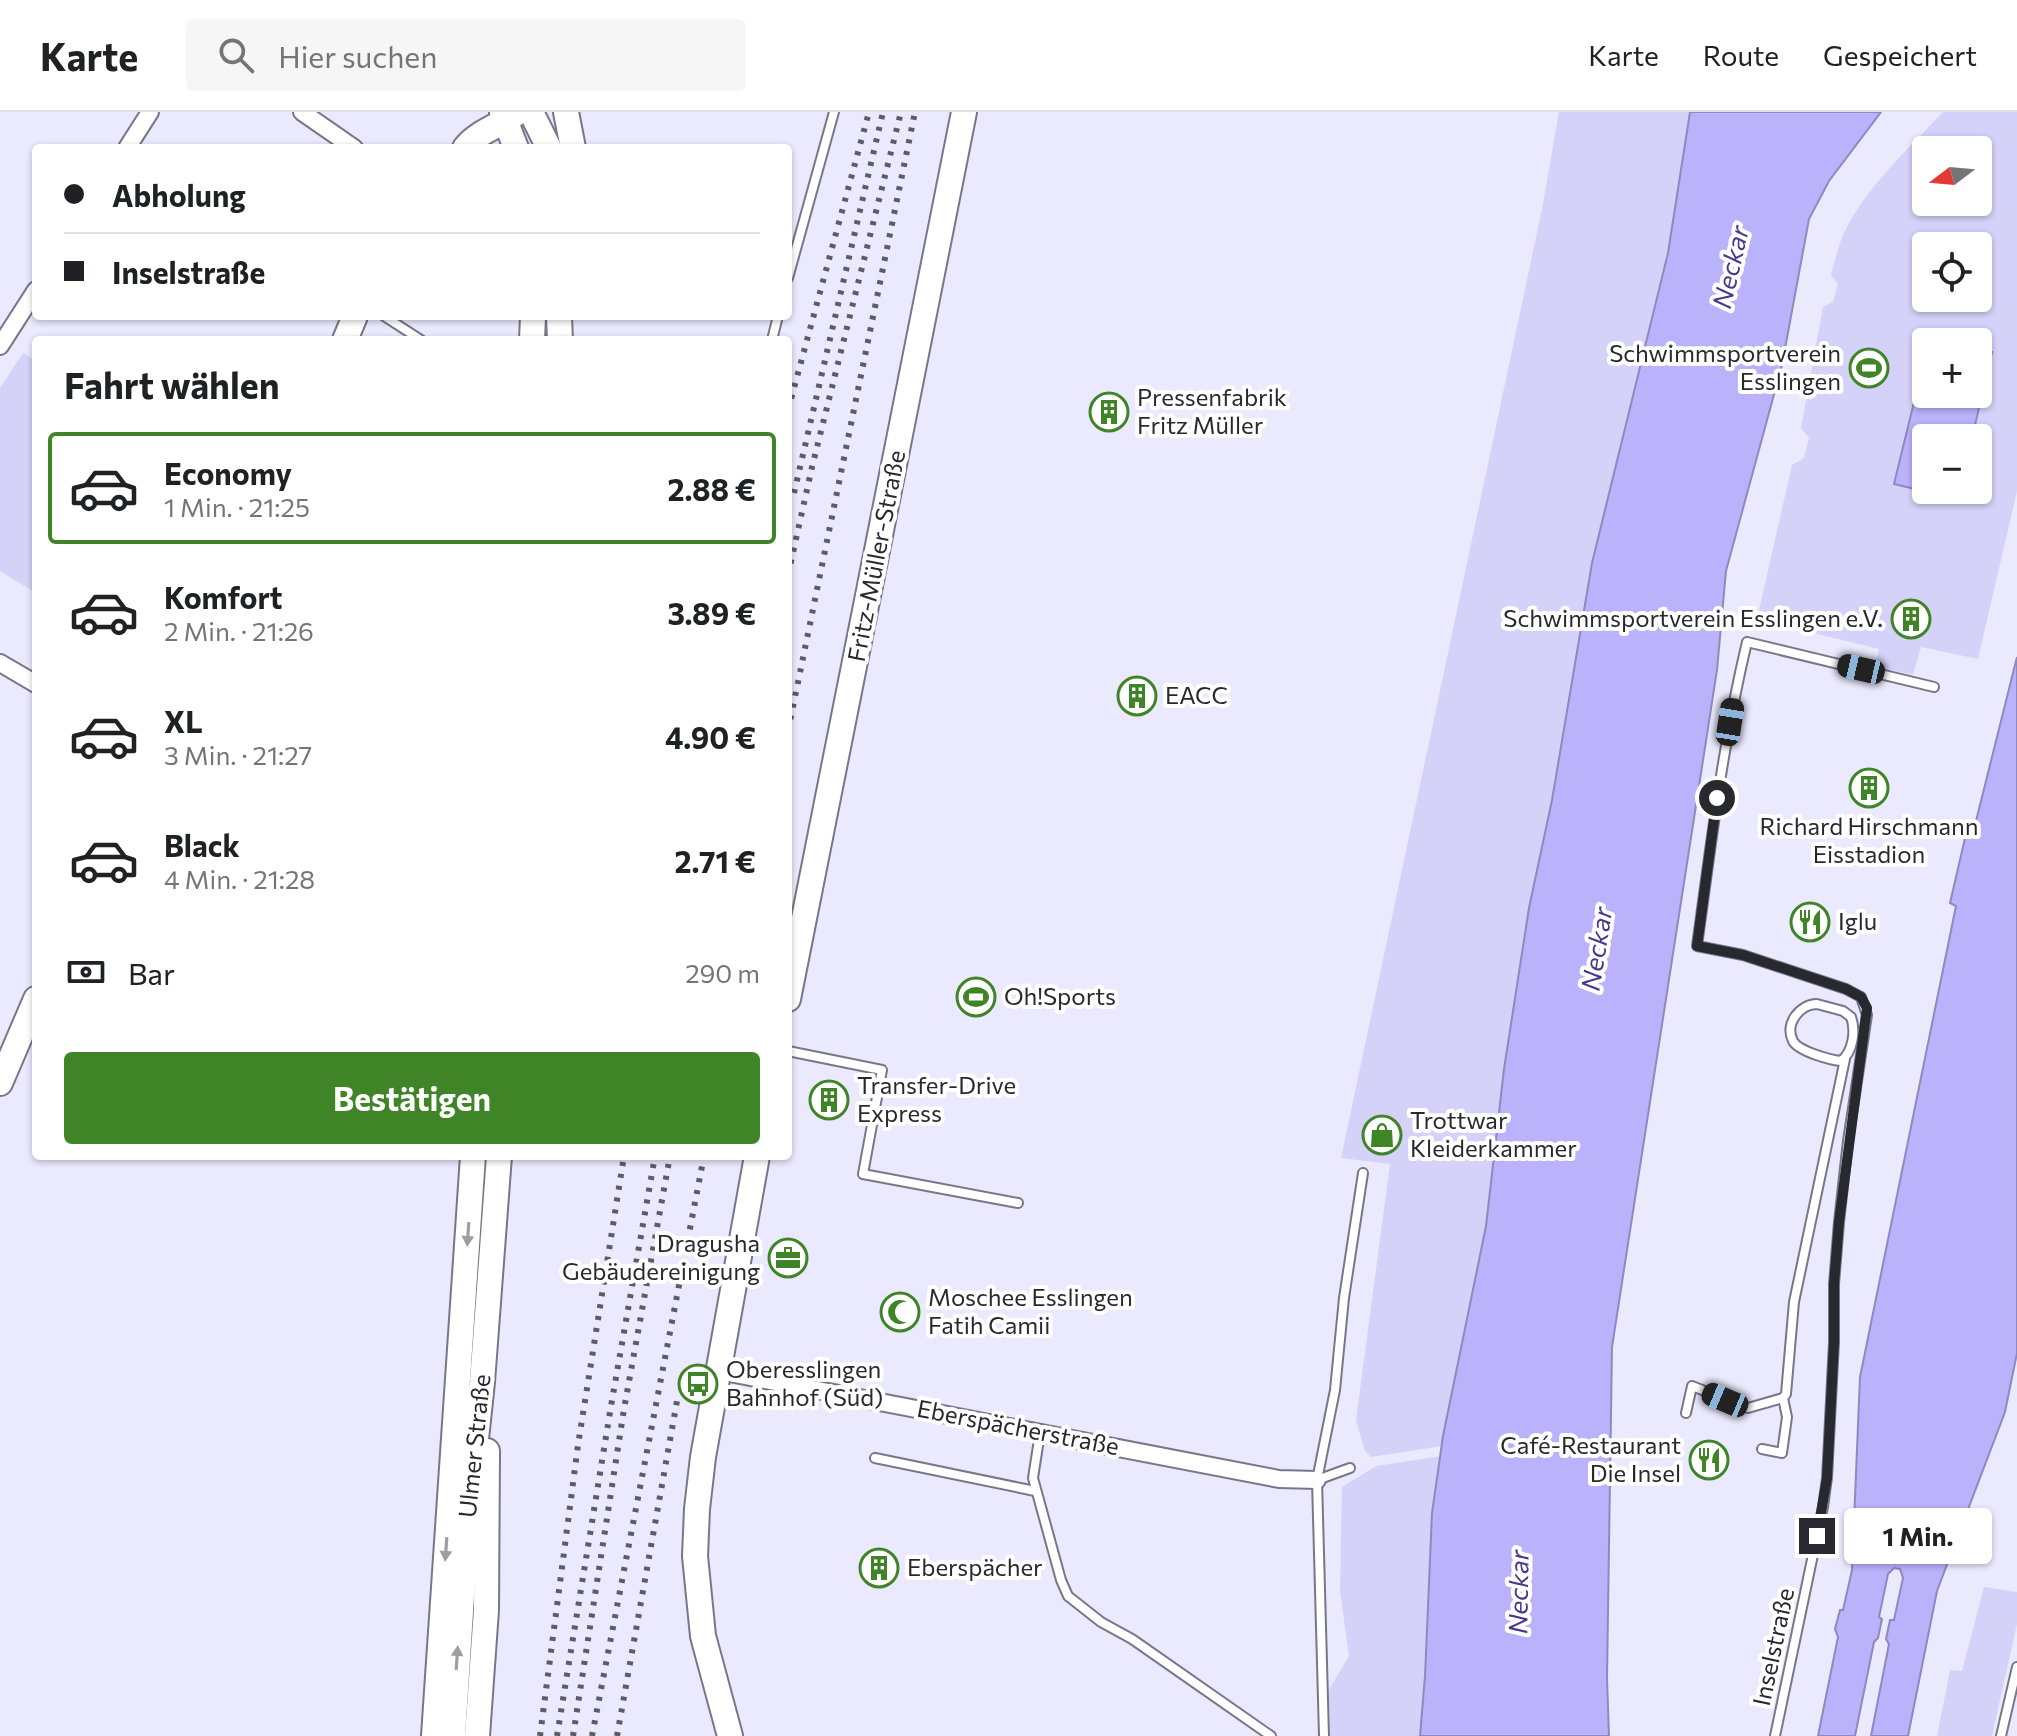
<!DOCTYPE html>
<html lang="de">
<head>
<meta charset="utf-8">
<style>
	body { margin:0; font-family:Commissioner,sans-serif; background:#f6f6f6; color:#202124; height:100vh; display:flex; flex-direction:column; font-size:30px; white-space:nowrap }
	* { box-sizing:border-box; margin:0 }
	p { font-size:26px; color:#757577 }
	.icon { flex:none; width:44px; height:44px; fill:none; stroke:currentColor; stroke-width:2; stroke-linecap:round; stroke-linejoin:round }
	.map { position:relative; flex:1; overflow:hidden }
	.sheet { position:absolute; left:32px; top:224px; width:760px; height:824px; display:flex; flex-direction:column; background:#fff; border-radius:8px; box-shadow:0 2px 6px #0004 }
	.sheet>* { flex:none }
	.top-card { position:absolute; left:32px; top:32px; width:760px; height:176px; border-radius:8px; box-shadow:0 2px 6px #0004; display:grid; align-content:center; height:176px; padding:0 32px; background:#fff }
	.needle { width:52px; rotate:254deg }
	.controls { position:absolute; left:1912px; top:24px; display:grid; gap:16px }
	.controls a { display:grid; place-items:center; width:80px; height:80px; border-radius:8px; background:#fff; box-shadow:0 2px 6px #0004; font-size:40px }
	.end { position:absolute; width:36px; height:36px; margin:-18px; border:10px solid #28282f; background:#fff; box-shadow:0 0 0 4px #fff }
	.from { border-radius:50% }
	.bubble { position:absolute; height:56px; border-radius:8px; background:#fff; box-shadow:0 2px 6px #0004; font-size:26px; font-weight:700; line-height:56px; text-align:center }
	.car { position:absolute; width:24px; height:48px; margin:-24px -12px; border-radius:10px; box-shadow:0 0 6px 2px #0007; background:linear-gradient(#222 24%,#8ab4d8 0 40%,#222 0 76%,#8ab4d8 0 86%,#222 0) }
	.top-card b { display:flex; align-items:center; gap:28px; height:76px; font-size:30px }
	.top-card b+b { border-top:2px solid #e0e0e0 }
	.top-card i { width:20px; height:20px; background:#202124 }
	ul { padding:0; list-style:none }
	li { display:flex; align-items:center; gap:24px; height:112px; margin:0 16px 12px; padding:0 16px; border:4px solid transparent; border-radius:8px }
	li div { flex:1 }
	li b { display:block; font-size:30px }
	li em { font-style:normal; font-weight:700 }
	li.selected { border-color:#408428 }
	li>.icon { width:72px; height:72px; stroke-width:1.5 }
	h2 { padding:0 32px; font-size:36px; line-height:96px }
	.pay { display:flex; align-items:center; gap:20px; height:88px; padding:0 32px; font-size:30px }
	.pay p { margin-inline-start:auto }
	.action { display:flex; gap:16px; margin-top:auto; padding:16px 32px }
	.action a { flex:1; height:92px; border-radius:8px; background:#408428; color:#fff; font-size:32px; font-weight:700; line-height:92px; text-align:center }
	header { display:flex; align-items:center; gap:48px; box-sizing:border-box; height:112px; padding:0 40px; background:#fff; border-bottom:2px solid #e0e0e0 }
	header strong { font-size:38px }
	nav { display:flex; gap:44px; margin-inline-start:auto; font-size:28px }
	.search { width:560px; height:72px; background:#f6f6f6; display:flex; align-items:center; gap:20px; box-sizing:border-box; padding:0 28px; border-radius:8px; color:#757577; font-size:30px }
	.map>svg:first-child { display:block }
	.green { fill:#d5d2f9; fill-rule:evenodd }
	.water { fill:#bab2fb; stroke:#8e89be; stroke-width:2 }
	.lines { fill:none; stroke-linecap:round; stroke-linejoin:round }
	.lane-casing { stroke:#787789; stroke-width:12 }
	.street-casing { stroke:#787789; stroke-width:20 }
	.secondary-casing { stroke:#787789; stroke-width:28 }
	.lane { stroke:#fff; stroke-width:8 }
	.street { stroke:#fff; stroke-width:16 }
	.secondary { stroke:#fff; stroke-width:24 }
	.rail { stroke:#5c5c66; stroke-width:6; stroke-dasharray:4 8; stroke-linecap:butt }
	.oneway { fill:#9e9ea1 }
	.route { stroke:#28282f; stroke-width:10 }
	.labels { text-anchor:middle; stroke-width:8; stroke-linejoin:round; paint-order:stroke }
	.poi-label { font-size:24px; fill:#28282f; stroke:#fff; text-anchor:start }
	.street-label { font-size:24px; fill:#28282f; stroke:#fff }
	.water-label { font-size:26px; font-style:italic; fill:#4a398b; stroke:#fff }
</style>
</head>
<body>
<header>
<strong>Karte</strong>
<div class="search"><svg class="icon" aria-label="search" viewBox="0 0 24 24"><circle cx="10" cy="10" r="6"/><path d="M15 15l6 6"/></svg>Hier suchen</div>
<nav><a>Karte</a><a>Route</a><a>Gespeichert</a></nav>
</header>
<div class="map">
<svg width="2017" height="1624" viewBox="0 0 2017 1624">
	<rect width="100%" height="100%" fill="#ebe9fe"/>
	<g class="green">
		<path d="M 1559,0 L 1690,0 L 1668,141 L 1592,451 L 1552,688 L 1529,796 L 1504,957 L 1486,1114 L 1442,1334 L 1371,1345 L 1365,1339 L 1356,1308 L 1390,1052 L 1341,1046 L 1542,97 Z"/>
		<path d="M 1943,0 L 2017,0 L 2017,379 L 1978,547 L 1921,535 L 1913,563 L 1875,554 L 1879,537 L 1757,507 L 1792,353 L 1804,346 L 1809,326 L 1801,316 L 1823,195 L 1833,190 L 1838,172 L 1831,163 C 1835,149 1838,134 1844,121 C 1867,74 1908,37 1943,0 ZM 1926,38 L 1978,38 L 1978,90 L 1926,90 ZM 1926,134 L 1978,134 L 1978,186 L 1926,186 ZM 1926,230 L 1978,230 L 1978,282 L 1926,282 ZM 1926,326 L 1978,326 L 1978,378 L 1926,378 Z"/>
		<path d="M 23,241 L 36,249 L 36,481 L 0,459 L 0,276 Z"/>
		<path d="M 1441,1344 L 1432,1401 L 1425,1564 L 1420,1624 L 1330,1624 L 1329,1578 L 1349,1544 L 1340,1479 L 1342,1375 L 1376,1354 Z"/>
		<path d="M 1984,1475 L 2017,1480 L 2017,1512 L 1992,1624 L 1937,1624 L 1950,1558 L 1962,1559 Z"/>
	</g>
	<g class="water">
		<path d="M 1690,0 L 1881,0 L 1829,69 L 1809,107 L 1782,253 L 1726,459 L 1717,558 L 1612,1235 L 1607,1566 L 1609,1624 L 1420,1624 L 1425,1564 L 1432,1401 L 1443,1324 L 1486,1114 L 1504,957 L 1529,796 L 1552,688 L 1592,451 L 1668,141 Z"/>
		<path d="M 1978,236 L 1992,240 L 1972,326 L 1926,326 L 1926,378 L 1959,378 L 1957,387 L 1894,372 L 1926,241 L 1926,282 L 1978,282 Z"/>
		<path d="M 2017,545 L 2017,1241 L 2005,1300 L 1937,1479 L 1908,1624 L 1871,1624 L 1889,1532 L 1886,1527 L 1890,1508 L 1894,1508 L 1903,1466 L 1900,1457 L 1894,1456 L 1888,1462 L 1879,1505 L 1882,1507 L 1878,1526 L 1874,1530 L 1855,1624 L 1818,1624 L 1838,1525 L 1835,1517 L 1840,1498 L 1843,1498 L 1852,1458 L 1860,1265 L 1956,794 L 1950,791 L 1969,709 L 1976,709 Z"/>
	</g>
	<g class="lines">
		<defs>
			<g id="lane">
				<path d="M 788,166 L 834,0"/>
				<path d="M 384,204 L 421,228"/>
				<path d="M 772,228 L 778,204"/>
				<path d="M 1817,892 L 1843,899 L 1851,905 C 1856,919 1853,940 1841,949 C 1830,948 1798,939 1793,929 C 1784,912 1800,892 1817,892 Z"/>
				<path d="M 788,939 L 882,958 L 863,1062 L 1018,1091"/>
				<path d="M 1686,1301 L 1692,1274 L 1748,1296 L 1783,1286"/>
				<path d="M 1040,1321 L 1033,1366 L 1061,1468 L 1068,1484 L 1101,1510 L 1132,1527 L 1271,1624"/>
				<path d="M 1762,1337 L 1782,1341 L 1787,1305 L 1783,1286 L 1786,1282 L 1794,1190 L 1845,947"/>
				<path d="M 875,1346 L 1035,1379"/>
				<path d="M 1317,1368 L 1350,1356"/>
				<path d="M 1324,1624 L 1317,1368 L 1335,1278 L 1344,1186 L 1363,1061"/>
				<path d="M 1775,1624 L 1823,1395 L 1827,1366 L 1834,1230 L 1834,1172 L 1839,1110 L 1848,1029 L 1867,903 L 1861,885 L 1846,877 L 1743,843 L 1697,834 C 1711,732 1723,630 1747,530 L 1934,575"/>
				<path d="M 2001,1624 L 2017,1555"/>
			</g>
			<g id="street">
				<path d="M 302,0 L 354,36"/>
				<path d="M 127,36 L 150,0"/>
				<path d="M 0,234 L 36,178"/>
				<path d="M 0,551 L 36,572"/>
				<path d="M 719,1259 L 1279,1367 L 1317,1368"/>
			</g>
			<g id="secondary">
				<path d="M 502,0 L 516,36"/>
				<path d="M 531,0 L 549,36"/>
				<path d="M 566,0 L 573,36"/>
				<path d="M 465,36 C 478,19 501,14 518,0"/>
				<path d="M 559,204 L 560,228"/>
				<path d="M 345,228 L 355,204"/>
				<path d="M 532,228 L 533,204"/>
				<path d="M 788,887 L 964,0"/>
				<path d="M 0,971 L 36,887"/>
				<path d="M 434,1624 L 473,1044"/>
				<path d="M 453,1624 L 466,1421 L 482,1270 L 499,1044"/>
				<path d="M 477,1624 L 486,1498 L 487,1339"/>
				<path d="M 730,1624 L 703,1524 L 695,1444 L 697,1397 L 703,1345 L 757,1044"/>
			</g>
		</defs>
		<use href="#lane" class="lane-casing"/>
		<use href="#street" class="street-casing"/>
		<use href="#secondary" class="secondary-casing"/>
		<use href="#lane" class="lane"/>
		<use href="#street" class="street"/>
		<use href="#secondary" class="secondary"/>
		<g class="rail">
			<path d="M 788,298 L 869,0"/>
			<path d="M 794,381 L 883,0"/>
			<path d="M 788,463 L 812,355 L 901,0"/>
			<path d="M 788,619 L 915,0"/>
			<path d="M 540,1624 L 578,1333 L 624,1044"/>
			<path d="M 557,1624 L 611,1294 L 655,1044"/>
			<path d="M 573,1624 L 624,1297 L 670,1044"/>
			<path d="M 592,1624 L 704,1044"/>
			<path d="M 617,1624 L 677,1289"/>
		</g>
	</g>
	<defs><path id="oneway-solid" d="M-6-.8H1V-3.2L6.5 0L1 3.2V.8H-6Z" transform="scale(2)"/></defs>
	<g class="oneway">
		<use href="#oneway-solid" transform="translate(468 1122) rotate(94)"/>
		<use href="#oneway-solid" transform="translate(446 1437) rotate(94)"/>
		<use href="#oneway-solid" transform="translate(457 1546) rotate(-86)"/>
	</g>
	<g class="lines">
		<path class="route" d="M 1717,686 L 1697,834 L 1743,843 L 1846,877 L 1861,885 L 1867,896 L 1839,1110 L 1834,1172 L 1834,1230 L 1827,1366 L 1817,1424"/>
	</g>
	<defs>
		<symbol id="stadium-ring" viewBox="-11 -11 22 22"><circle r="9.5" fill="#fff" stroke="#408428" stroke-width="1.5"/><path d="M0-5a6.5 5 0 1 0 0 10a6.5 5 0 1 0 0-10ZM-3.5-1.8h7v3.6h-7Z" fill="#408428"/></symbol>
		<symbol id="building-ring" viewBox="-11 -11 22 22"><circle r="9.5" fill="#fff" stroke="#408428" stroke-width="1.5"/><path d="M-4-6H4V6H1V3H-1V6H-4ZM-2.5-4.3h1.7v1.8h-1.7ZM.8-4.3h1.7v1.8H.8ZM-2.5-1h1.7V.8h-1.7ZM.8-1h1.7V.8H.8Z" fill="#408428"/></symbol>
		<symbol id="restaurant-ring" viewBox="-11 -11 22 22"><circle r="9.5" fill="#fff" stroke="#408428" stroke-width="1.5"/><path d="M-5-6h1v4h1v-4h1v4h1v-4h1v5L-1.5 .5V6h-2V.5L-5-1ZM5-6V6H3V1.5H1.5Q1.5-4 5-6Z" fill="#408428"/></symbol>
		<symbol id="shop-ring" viewBox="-11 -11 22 22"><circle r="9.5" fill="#fff" stroke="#408428" stroke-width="1.5"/><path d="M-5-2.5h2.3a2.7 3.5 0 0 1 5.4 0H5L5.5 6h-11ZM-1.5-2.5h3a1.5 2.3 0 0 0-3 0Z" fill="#408428"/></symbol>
		<symbol id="office-ring" viewBox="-11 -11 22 22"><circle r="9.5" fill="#fff" stroke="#408428" stroke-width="1.5"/><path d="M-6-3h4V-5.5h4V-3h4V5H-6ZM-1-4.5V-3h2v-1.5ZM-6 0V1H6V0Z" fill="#408428"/></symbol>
		<symbol id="mosque-ring" viewBox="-11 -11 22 22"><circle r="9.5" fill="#fff" stroke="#408428" stroke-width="1.5"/><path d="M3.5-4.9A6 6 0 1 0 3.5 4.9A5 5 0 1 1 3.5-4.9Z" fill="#408428"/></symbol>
		<symbol id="bus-ring" viewBox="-11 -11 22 22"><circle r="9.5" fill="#fff" stroke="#408428" stroke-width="1.5"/><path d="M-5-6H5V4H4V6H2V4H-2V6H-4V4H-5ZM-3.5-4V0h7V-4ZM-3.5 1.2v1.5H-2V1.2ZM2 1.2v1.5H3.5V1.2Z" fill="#408428"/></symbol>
	</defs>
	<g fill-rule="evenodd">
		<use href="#stadium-ring" x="1847" y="234" width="44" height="44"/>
		<use href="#building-ring" x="1087" y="278" width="44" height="44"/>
		<use href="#building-ring" x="1889" y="485" width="44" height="44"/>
		<use href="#building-ring" x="1115" y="562" width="44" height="44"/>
		<use href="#building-ring" x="1847" y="654" width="44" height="44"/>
		<use href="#restaurant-ring" x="1788" y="788" width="44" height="44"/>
		<use href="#stadium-ring" x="954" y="863" width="44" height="44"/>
		<use href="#building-ring" x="807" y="966" width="44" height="44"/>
		<use href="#shop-ring" x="1360" y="1001" width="44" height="44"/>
		<use href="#office-ring" x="766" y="1124" width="44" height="44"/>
		<use href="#mosque-ring" x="878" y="1178" width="44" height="44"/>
		<use href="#bus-ring" x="676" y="1250" width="44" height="44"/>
		<use href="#restaurant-ring" x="1687" y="1326" width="44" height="44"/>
		<use href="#building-ring" x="857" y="1434" width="44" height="44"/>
	</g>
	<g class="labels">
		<g class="poi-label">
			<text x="1841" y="250" text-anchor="end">Schwimmsportverein<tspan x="1841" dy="28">Esslingen</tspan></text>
			<text x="1137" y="294">Pressenfabrik<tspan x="1137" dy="28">Fritz Müller</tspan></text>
			<text x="1883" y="515" text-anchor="end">Schwimmsportverein Esslingen e.V.</text>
			<text x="1165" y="592">EACC</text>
			<text x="1869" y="723" text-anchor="middle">Richard Hirschmann<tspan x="1869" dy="28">Eisstadion</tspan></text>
			<text x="1838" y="818">Iglu</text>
			<text x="1004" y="893">Oh!Sports</text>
			<text x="857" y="982">Transfer-Drive<tspan x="857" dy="28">Express</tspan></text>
			<text x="1410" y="1017">Trottwar<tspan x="1410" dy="28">Kleiderkammer</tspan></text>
			<text x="760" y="1140" text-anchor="end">Dragusha<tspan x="760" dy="28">Gebäudereinigung</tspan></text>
			<text x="928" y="1194">Moschee Esslingen<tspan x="928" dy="28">Fatih Camii</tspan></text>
			<text x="726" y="1266">Oberesslingen<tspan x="726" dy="28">Bahnhof (Süd)</tspan></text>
			<text x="1681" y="1342" text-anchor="end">Café-Restaurant<tspan x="1681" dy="28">Die Insel</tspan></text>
			<text x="907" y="1464">Eberspächer</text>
		</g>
		<g class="street-label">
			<text transform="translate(877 444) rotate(-79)" y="8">Fritz-Müller-Straße</text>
			<text transform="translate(1018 1316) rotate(11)" y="8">Eberspächerstraße</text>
			<text transform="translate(475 1334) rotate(-84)" y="8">Ulmer Straße</text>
			<text transform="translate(1774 1535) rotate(-78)" y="8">Inselstraße</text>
		</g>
		<g class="water-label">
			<text transform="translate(1731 155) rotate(-77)" y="9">Neckar</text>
			<text transform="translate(1597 837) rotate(-81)" y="9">Neckar</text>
			<text transform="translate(1519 1480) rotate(-89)" y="9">Neckar</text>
		</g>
	</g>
</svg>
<div class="controls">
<a><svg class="needle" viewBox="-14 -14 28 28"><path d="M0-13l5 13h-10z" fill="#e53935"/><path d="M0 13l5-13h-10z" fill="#757577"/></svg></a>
<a><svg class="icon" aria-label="locate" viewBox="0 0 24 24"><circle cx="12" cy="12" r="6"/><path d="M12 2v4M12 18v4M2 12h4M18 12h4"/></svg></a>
<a>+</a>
<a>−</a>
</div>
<i class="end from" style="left:1717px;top:686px"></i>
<i class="end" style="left:1817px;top:1424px"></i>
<div class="bubble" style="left:1844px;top:1396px;width:148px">1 Min.</div>
<i class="car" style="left:1861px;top:557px;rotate:283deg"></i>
<i class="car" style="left:1730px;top:610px;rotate:9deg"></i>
<i class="car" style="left:1725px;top:1288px;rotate:293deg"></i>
<div class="top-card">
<b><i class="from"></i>Abholung</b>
<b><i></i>Inselstraße</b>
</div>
<section class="sheet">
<h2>Fahrt wählen</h2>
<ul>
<li class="selected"><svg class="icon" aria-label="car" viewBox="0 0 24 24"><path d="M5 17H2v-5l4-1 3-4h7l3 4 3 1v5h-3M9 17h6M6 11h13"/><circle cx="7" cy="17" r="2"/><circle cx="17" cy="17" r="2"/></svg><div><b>Economy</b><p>1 Min. · 21:25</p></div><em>2.88 €</em></li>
<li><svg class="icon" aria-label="car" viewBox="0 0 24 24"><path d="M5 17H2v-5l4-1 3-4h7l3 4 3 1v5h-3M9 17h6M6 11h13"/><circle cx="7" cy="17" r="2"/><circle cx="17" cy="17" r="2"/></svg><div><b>Komfort</b><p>2 Min. · 21:26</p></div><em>3.89 €</em></li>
<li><svg class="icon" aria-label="car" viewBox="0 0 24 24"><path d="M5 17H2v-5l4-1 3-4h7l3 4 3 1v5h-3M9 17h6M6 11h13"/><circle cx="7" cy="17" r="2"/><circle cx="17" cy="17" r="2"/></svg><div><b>XL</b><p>3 Min. · 21:27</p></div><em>4.90 €</em></li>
<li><svg class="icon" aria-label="car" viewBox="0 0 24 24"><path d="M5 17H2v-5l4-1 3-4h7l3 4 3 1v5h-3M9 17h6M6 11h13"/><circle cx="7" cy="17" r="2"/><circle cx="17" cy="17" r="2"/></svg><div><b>Black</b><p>4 Min. · 21:28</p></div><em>2.71 €</em></li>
</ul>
<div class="pay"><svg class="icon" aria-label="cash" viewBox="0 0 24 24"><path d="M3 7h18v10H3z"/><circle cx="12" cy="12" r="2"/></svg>Bar<p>290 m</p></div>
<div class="action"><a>Bestätigen</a></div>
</section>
</div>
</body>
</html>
